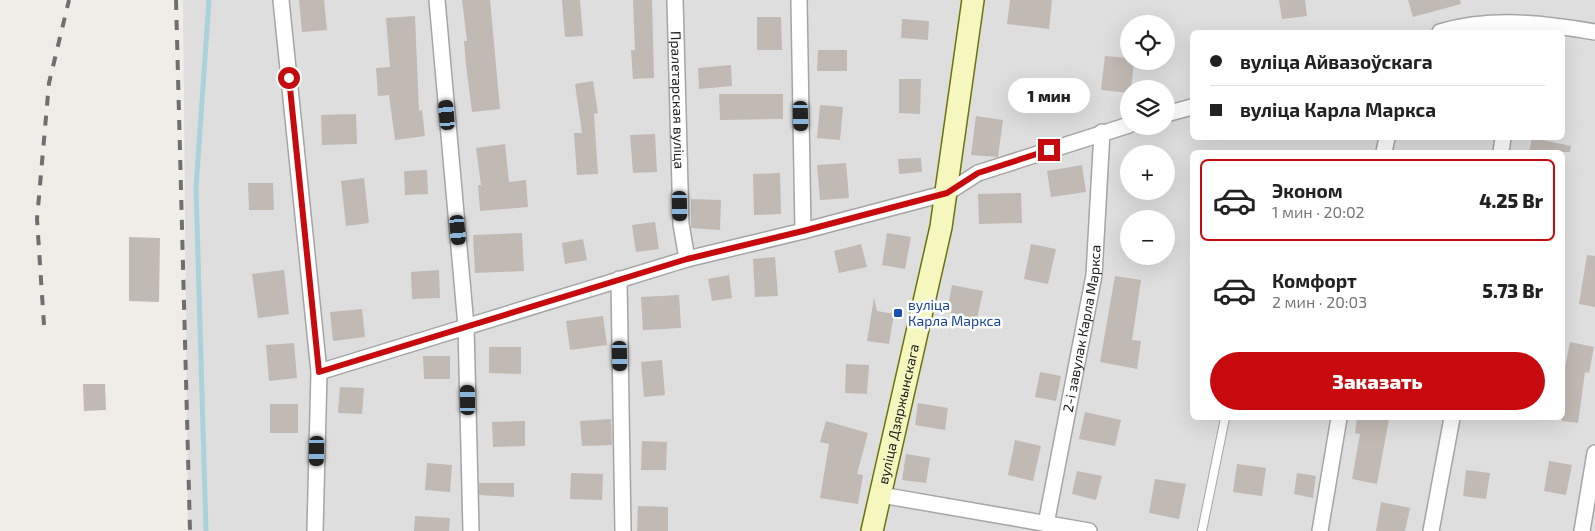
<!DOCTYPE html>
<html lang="ru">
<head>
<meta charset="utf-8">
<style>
	body { margin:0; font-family:"Exo 2",sans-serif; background:#f6f6f6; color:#222; height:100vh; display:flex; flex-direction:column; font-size:19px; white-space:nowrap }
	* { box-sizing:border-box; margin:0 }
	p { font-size:16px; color:#767676 }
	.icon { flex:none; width:28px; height:28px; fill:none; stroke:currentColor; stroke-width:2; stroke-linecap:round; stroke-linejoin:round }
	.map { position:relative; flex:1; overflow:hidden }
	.sheet { position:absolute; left:1190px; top:150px; width:375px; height:270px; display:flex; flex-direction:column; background:#fff; border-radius:8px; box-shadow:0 5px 20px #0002 }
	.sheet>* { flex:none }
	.top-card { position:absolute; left:1190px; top:30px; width:375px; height:110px; border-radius:8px; box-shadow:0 5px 20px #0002; display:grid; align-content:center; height:110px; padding:0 20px; background:#fff }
	.tools { position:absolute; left:1120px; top:15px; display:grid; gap:10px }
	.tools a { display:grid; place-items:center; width:55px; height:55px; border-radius:50%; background:#fff; box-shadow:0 5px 20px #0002; font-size:25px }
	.end { position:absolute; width:22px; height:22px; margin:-11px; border:6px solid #c70a0e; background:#fff; box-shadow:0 0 0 2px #fff }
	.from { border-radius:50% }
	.bubble { position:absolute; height:35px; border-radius:18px; background:#fff; box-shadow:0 5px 20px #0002; font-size:16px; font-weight:800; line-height:35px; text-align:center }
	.car { position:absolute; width:15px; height:30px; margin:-15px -8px; border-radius:6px; box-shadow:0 0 4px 1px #0007; background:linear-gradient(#222 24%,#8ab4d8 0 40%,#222 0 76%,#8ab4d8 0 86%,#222 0) }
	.top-card b { display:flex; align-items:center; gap:18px; height:48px; font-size:19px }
	.top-card b+b { border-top:1px solid #e0e0e0 }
	.top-card i { width:12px; height:12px; background:#222 }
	ul { padding:9px 0 0; list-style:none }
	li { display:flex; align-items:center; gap:15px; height:82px; margin:0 10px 8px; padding:0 10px; border:2px solid transparent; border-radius:8px }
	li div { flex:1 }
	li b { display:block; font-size:19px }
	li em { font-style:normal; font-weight:800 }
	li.selected { border-color:#c70a0e }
	li>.icon { width:45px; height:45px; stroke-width:1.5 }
	.cta { display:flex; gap:10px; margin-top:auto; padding:10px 20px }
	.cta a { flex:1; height:58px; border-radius:30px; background:#c70a0e; color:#fff; font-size:20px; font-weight:800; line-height:58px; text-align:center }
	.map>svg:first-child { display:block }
	.residential { fill:#dfdede; fill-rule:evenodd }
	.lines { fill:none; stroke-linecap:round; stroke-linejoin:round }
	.stream { stroke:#abd1db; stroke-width:5 }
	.building { fill:#c1b9b4 }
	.lane-casing { stroke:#a5a5a5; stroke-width:10 }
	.street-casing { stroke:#a5a5a5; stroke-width:18 }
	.secondary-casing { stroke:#6b740b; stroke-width:24 }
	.lane { stroke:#fff; stroke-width:8 }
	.street { stroke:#fff; stroke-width:15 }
	.secondary { stroke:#f5f7bf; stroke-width:21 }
	.rail { stroke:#6f6f6f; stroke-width:4; stroke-dasharray:10 10; stroke-linecap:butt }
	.route { stroke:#c70a0e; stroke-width:6 }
	.transit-dot { fill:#1a4fb4; stroke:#fff; stroke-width:2 }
	.labels { text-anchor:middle; stroke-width:5; stroke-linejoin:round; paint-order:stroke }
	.street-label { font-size:14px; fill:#212121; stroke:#fff }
	.transit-label { font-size:14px; fill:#164399; stroke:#fff; text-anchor:start }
</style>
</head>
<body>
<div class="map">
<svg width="1595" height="531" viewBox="0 0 1595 531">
	<rect width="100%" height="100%" fill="#f0ede8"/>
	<path class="residential" d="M 183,0 L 1595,0 L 1595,531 L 188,531 ZM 1129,24 L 1166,24 L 1166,61 L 1129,61 ZM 1192,32 L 1562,32 L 1562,138 L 1192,138 ZM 1129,89 L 1166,89 L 1166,126 L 1129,126 ZM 1192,152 L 1562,152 L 1562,418 L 1192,418 ZM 1129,154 L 1166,154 L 1166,191 L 1129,191 ZM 1129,219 L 1166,219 L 1166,256 L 1129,256 Z"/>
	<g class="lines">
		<path class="stream" d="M 206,531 L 196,188 L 209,0"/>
	</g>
	<g class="building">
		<path d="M 299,0 L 324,0 L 327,30 L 302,32 Z"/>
		<path d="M 462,0 L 490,0 L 500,109 L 472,112 L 466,65 L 464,41 L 467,41 Z"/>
		<path d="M 562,0 L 580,0 L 583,36 L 565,37 Z"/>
		<path d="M 633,0 L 652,0 L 654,78 L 633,79 L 631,50 L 635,50 Z"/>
		<path d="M 1010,0 L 1052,0 L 1049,29 L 1007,24 Z"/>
		<path d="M 1279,0 L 1305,0 L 1307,16 L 1282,19 Z"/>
		<path d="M 1408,0 L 1460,0 L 1461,4 L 1413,17 Z"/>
		<path d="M 415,16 L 419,111 L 422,110 L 425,136 L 395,140 L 389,95 L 378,96 L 376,68 L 390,67 L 386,18 Z"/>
		<path d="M 757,17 L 781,17 L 782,50 L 757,50 Z"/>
		<path d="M 902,19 L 929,21 L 928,40 L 901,38 Z"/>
		<path d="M 818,50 L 847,50 L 847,71 L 817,71 Z"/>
		<path d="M 1105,56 L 1129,58 L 1129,61 L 1134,61 L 1131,89 L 1129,89 L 1129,93 L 1101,90 Z"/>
		<path d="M 731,65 L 732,86 L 699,89 L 698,68 Z"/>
		<path d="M 899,79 L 921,79 L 920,114 L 899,113 Z"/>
		<path d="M 593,81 L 598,113 L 594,114 L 598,174 L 577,175 L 574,133 L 582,133 L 575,84 Z"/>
		<path d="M 719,94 L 783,94 L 783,119 L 720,120 Z"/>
		<path d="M 820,105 L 843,107 L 840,140 L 817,138 Z"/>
		<path d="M 356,114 L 357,144 L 322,145 L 321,115 Z"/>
		<path d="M 976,116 L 1003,120 L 998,157 L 971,155 Z"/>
		<path d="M 655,134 L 657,172 L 633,173 L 630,135 Z"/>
		<path d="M 1532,138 L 1571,146 L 1570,152 L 1529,152 Z"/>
		<path d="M 505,144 L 509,182 L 526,180 L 528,207 L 480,211 L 478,185 L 481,185 L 476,148 Z"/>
		<path d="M 921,158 L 922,172 L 899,174 L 898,159 Z"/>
		<path d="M 846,163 L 849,198 L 820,200 L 817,165 Z"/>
		<path d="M 1082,165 L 1086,192 L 1051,197 L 1047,171 Z"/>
		<path d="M 427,170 L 428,194 L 405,195 L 404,171 Z"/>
		<path d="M 780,173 L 781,214 L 754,215 L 753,174 Z"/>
		<path d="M 364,178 L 369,223 L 346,226 L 341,181 Z"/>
		<path d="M 248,183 L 273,183 L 274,210 L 249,210 Z"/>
		<path d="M 1021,193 L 1022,223 L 979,224 L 978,194 Z"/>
		<path d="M 691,199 L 721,200 L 720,230 L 691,228 Z"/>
		<path d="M 655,222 L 659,249 L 636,252 L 632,225 Z"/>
		<path d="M 522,233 L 524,271 L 475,273 L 473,235 Z"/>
		<path d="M 887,233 L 911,237 L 905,269 L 882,265 Z"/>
		<path d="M 129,237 L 160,238 L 159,302 L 129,301 Z"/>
		<path d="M 583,239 L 587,260 L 565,264 L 562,243 Z"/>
		<path d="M 861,244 L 867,267 L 839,273 L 834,251 Z"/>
		<path d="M 1031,244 L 1056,249 L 1048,284 L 1024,279 Z"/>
		<path d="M 1587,255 L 1595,256 L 1595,307 L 1579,304 Z"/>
		<path d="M 775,257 L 778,296 L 755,297 L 753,259 Z"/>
		<path d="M 284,270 L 289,314 L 258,318 L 252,274 Z"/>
		<path d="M 439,270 L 440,298 L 412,299 L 411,272 Z"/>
		<path d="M 729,275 L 732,298 L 712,301 L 708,279 Z"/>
		<path d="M 1115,276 L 1141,280 L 1132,340 L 1141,341 L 1137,369 L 1100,362 Z"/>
		<path d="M 952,285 L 983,291 L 977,319 L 947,312 Z"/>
		<path d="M 679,295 L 681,328 L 643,330 L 641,297 Z"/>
		<path d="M 874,298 L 877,311 L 894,314 L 889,344 L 867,341 Z"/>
		<path d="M 362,309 L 365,337 L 333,341 L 330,312 Z"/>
		<path d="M 603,316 L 607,345 L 570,350 L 566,321 Z"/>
		<path d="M 1570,342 L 1594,347 L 1589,373 L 1585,372 L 1578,423 L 1562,421 L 1562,383 Z"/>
		<path d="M 294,343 L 297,378 L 269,381 L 266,345 Z"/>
		<path d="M 489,347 L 521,347 L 521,374 L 489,373 Z"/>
		<path d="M 423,356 L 450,356 L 450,379 L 424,379 Z"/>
		<path d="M 662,360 L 665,395 L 644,397 L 641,362 Z"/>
		<path d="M 846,364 L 869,365 L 867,394 L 845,393 Z"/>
		<path d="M 1040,372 L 1061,376 L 1056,401 L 1035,397 Z"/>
		<path d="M 83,384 L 105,384 L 106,410 L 84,411 Z"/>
		<path d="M 340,387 L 364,388 L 362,414 L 338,413 Z"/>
		<path d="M 918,403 L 948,408 L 945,430 L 915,425 Z"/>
		<rect x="270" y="404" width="28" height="29"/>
		<path d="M 1085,412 L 1121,420 L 1115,446 L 1079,439 Z"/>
		<path d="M 1357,418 L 1389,419 L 1377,484 L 1352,479 L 1360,434 L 1355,433 Z"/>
		<path d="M 611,419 L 612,445 L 582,446 L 580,421 Z"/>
		<path d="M 525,421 L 525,446 L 493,447 L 492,422 Z"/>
		<path d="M 826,421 L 868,433 L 857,474 L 863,475 L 858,504 L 820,498 L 829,444 L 820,442 Z"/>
		<path d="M 1015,440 L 1041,446 L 1033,481 L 1008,475 Z"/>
		<path d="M 642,441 L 667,442 L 666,470 L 641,470 Z"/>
		<path d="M 906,454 L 930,458 L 926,483 L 902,480 Z"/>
		<path d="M 1549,461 L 1572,465 L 1566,495 L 1544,491 Z"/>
		<path d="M 427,463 L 452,465 L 450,492 L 425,490 Z"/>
		<path d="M 1237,464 L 1266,468 L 1262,496 L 1233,492 Z"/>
		<path d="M 1466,470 L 1490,473 L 1486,499 L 1463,496 Z"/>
		<path d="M 1077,471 L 1102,476 L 1096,500 L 1072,494 Z"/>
		<path d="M 571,473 L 603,474 L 602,500 L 570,499 Z"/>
		<path d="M 1297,473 L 1316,476 L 1313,498 L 1294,494 Z"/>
		<path d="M 1155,479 L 1186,484 L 1179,519 L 1149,513 Z"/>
		<path d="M 479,483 L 514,483 L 514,497 L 479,495 Z"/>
		<path d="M 1381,502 L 1410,508 L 1405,531 L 1376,531 Z"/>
		<path d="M 638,506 L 668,507 L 668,531 L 637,531 Z"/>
		<path d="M 415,516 L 450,518 L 449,531 L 414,531 Z"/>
	</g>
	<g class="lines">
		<defs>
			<path id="lane" d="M 1202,531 L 1225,418"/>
			<g id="street">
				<path d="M 281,0 L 319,372 L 315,531"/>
				<path d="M 437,0 L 466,326 L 471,531"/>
				<path id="s1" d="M 675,0 L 681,224 L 687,259"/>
				<path d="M 799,0 L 803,231"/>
				<path d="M 1440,32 C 1491,17 1543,23 1595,32"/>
				<path d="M 1166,114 L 1192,107"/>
				<path d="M 1384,152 L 1387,138"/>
				<path d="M 1501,152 L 1503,138"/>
				<path d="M 619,279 L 623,531"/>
				<path d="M 319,372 L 687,259 L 803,231 L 947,193 L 978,173 L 1129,125"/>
				<path d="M 881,495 L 1089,531"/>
				<path id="s2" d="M 1046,524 L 1094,275 L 1102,132"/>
				<path d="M 1320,531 L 1339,418"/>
				<path d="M 1431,531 L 1452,418"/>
				<path d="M 1582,531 L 1595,453"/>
			</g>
			<g id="secondary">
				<path id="s3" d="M 872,531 L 941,227 L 973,0"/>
			</g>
		</defs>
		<use href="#lane" class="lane-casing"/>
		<use href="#street" class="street-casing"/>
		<use href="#secondary" class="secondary-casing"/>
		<use href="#lane" class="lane"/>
		<use href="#street" class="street"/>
		<use href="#secondary" class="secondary"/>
		<g class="rail">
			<path d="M 176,0 L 190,531"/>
			<path d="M 44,325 L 37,219 L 49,83 L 69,0"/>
		</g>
	</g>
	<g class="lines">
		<path class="route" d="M 289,78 L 319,372 L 687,259 L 803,231 L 947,193 L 978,173 L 1049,150"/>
	</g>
	<rect class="transit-dot" x="893" y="308" width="10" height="10" rx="2.5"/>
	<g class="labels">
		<g class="street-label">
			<text dy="5" stroke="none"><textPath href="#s1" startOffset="100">Пралетарская вуліца</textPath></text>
			<text dy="5" stroke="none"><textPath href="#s2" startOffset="199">2-і завулак Карла Маркса</textPath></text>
			<text dy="5" stroke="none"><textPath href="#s3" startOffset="120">вуліца Дзяржынскага</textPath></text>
		</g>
		<g class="transit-label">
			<text x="908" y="310">вуліца<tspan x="908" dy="16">Карла Маркса</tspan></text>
		</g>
	</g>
</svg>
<div class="tools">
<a><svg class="icon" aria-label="locate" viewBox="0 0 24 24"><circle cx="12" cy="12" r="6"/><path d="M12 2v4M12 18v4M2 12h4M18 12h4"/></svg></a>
<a><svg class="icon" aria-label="layers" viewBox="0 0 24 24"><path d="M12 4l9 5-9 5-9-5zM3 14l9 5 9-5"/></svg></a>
<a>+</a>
<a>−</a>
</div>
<i class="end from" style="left:289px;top:78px"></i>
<i class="end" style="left:1049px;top:150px"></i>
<div class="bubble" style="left:1008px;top:78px;width:82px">1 мин</div>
<i class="car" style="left:447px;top:115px;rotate:355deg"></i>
<i class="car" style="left:801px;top:116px;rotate:179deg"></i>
<i class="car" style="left:680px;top:206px;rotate:179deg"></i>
<i class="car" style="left:458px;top:230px;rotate:175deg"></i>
<i class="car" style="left:620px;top:356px;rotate:179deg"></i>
<i class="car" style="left:468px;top:400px;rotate:359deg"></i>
<i class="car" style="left:317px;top:451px;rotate:181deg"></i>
<div class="top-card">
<b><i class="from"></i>вуліца Айвазоўскага</b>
<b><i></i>вуліца Карла Маркса</b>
</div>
<section class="sheet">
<ul>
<li class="selected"><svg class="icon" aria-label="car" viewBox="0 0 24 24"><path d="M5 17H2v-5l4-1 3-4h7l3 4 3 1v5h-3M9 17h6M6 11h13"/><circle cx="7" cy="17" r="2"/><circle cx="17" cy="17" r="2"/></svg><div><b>Эконом</b><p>1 мин · 20:02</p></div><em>4.25 Br</em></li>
<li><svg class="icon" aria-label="car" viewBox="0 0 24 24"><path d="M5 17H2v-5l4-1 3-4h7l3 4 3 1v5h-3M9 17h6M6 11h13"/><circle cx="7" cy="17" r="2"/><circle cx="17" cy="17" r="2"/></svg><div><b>Комфорт</b><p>2 мин · 20:03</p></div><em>5.73 Br</em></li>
</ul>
<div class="cta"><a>Заказать</a></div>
</section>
</div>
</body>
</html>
